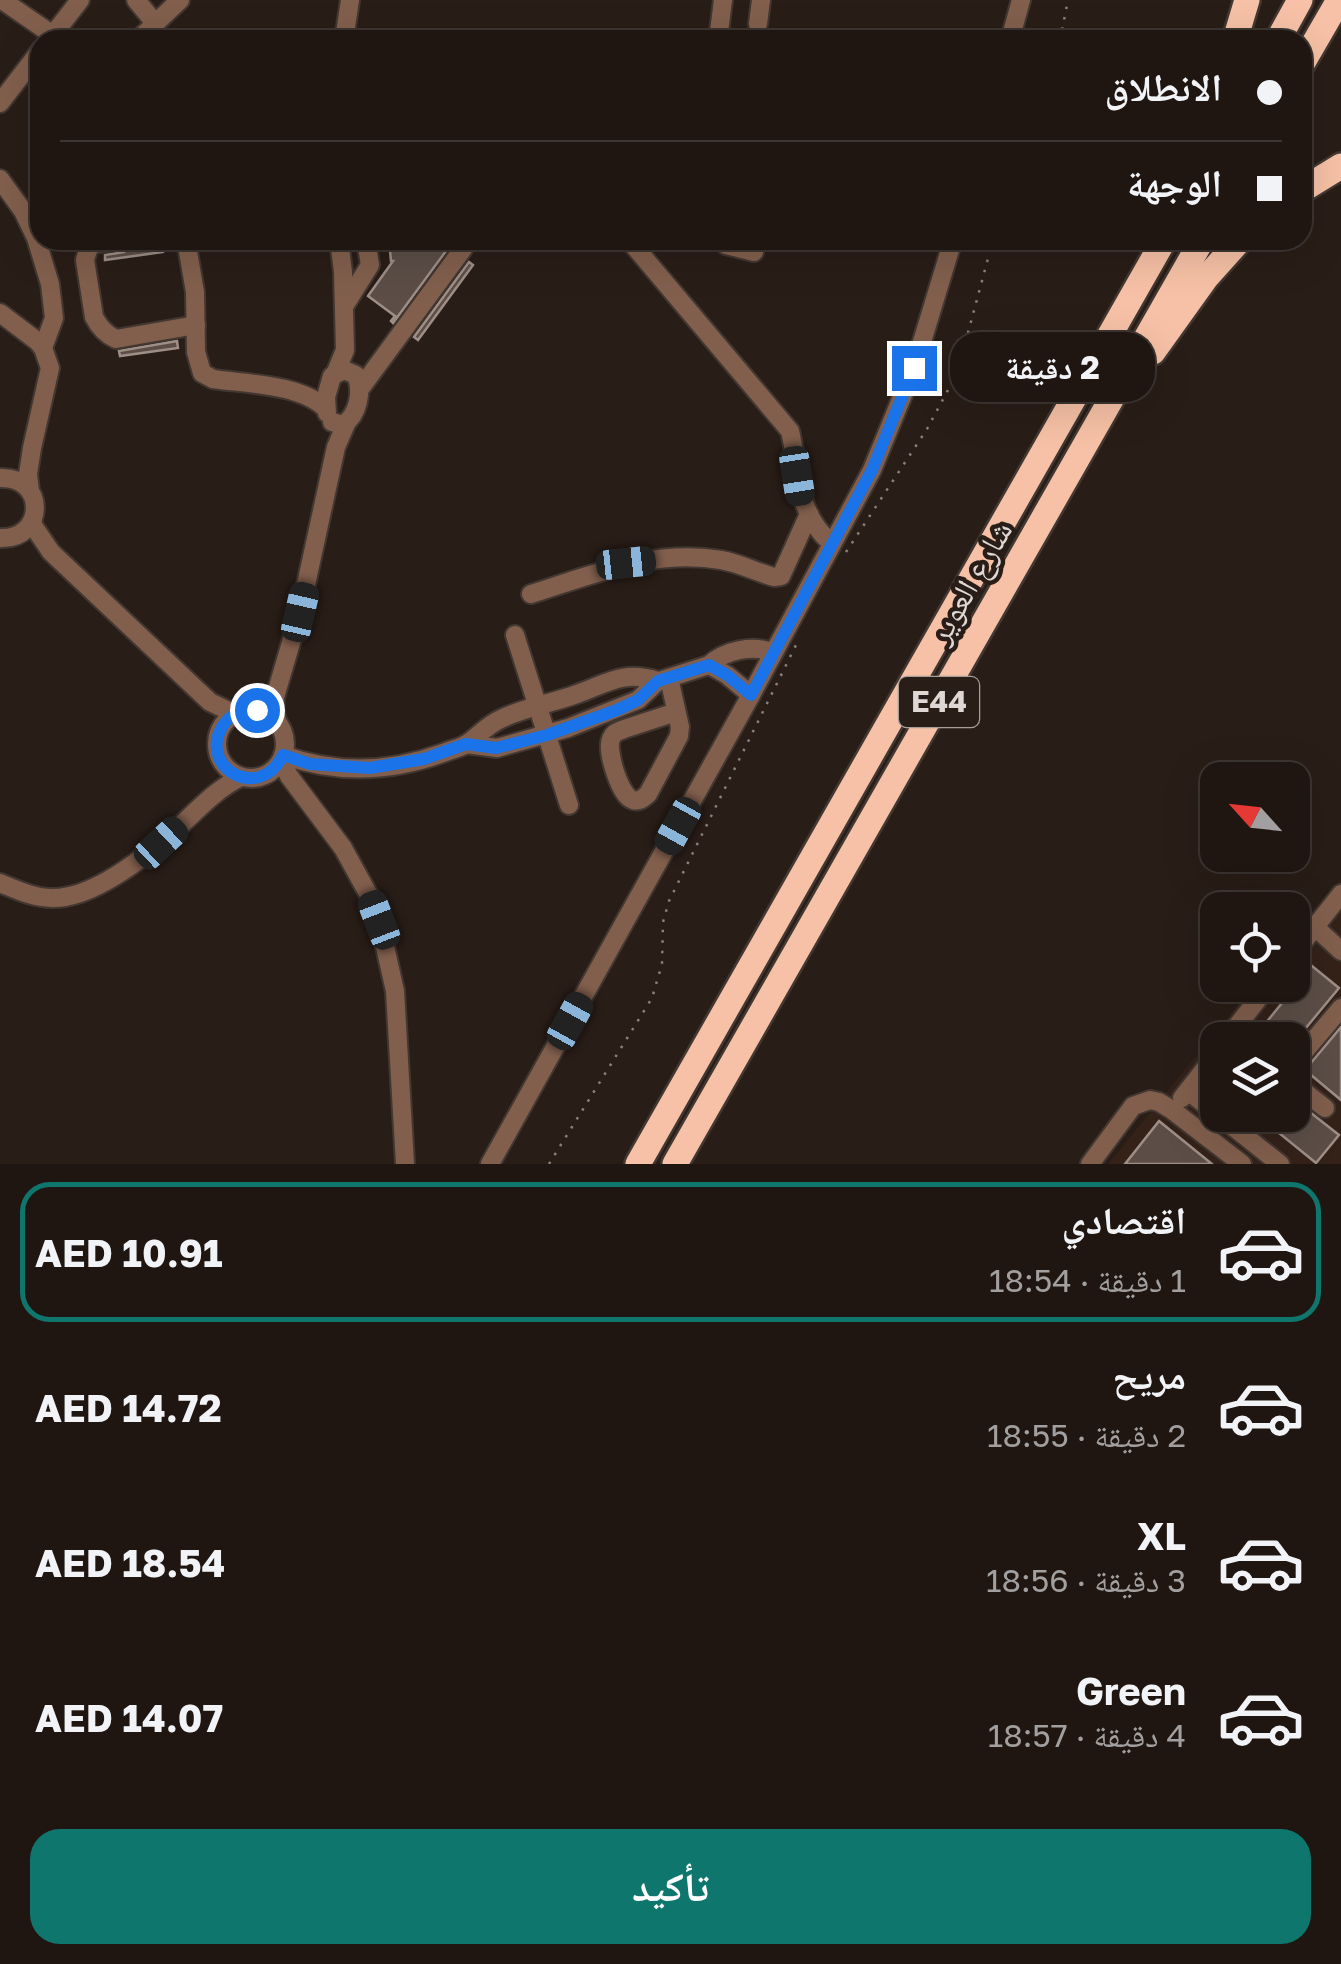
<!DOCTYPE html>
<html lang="ar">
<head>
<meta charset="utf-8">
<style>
	body { margin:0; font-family:"Golos Text","Noto Naskh Arabic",sans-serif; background:#271f1a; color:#f1f3f6; direction:rtl; height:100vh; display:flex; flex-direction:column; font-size:38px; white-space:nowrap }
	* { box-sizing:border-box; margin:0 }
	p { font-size:32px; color:#a19f9f }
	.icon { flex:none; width:55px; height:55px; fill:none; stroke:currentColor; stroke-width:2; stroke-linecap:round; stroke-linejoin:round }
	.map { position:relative; height:1164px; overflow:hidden; direction:ltr }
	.panel { display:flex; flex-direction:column; background:#1f1611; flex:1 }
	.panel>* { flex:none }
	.guide { position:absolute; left:30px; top:30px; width:1282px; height:220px; border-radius:30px; box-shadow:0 10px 40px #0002,0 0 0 2px #3c3531; direction:rtl; display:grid; align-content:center; height:220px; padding:0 30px; background:#1f1611 }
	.needle { width:65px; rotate:297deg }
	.buttons { position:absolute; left:1200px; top:762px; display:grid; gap:20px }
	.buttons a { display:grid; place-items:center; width:110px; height:110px; border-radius:20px; background:#1f1611; box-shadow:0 10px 40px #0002,0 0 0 2px #3c3531; font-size:50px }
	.end { position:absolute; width:45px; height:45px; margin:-22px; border:12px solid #1a73e8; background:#fff; box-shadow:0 0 0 5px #fff }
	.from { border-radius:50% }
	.bubble { position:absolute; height:70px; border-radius:30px; background:#1f1611; box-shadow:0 10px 40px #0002,0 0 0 2px #3c3531; font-size:32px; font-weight:700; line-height:70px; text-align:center; direction:rtl }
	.car { position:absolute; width:30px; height:60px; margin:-30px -15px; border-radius:12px; box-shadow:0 0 8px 2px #0007; background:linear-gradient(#222 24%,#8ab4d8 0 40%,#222 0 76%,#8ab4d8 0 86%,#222 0) }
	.guide b { display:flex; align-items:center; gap:35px; height:95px; font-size:38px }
	.guide b+b { border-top:2px solid #3c3531 }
	.guide i { width:25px; height:25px; background:#f1f3f6 }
	ul { padding:18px 0 0; list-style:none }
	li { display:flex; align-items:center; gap:30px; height:140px; margin:0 20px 15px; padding:0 10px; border:5px solid transparent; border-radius:30px }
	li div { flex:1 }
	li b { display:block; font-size:38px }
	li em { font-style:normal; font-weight:700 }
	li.on { border-color:#0f766e }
	li>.icon { width:90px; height:90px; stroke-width:1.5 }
	.cta { display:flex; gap:20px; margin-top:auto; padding:20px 30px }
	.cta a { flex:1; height:115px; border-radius:30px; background:#0f766e; color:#fff; font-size:40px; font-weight:700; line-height:115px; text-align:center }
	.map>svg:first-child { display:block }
	.built { fill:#342219; fill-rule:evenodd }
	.building { fill:#5c4e47; stroke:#9d8e86; stroke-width:2.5 }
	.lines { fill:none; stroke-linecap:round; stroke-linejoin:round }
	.minor-casing { stroke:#423731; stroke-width:22 }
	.highway-casing { stroke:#423731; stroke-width:30 }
	.path { stroke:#8a817c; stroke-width:2.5; stroke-dasharray:2.5 8; stroke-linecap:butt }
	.minor { stroke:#825f4d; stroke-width:18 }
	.highway { stroke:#f6c1a6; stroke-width:25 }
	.route { stroke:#1a73e8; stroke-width:12 }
	.labels { text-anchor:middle; stroke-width:9; stroke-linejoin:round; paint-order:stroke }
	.shield { fill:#291d17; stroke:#a89f9b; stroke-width:2.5 }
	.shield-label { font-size:30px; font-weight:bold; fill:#dfd7d3 }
	.street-label { font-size:32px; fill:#dfd7d3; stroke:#291d17 }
</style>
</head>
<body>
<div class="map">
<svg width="1341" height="1164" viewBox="0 0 1341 1164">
	<rect width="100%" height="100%" fill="#291d17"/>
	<path class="built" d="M 1341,879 L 1341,1164 L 1108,1164 L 1254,985 L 1292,985 L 1293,938 ZM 1218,1040 L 1292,1040 L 1292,1115 L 1218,1115 Z"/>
	<g class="building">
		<path d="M 162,240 L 163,252 L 105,260 L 105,255 L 124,252 L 133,244 Z"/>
		<path d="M 389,240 L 439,240 L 449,247 L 393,323 L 391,321 L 395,316 L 368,296 L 393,261 L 391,261 Z"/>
		<path d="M 469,262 L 473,265 L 418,340 L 414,337 Z"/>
		<path d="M 177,341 L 178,348 L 120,356 L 119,351 Z"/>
		<path d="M 1312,966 L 1339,988 L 1305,1029 L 1299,1025 L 1287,1040 L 1252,1040 Z"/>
		<path d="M 1341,1027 L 1341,1100 L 1305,1070 Z"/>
		<path d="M 1292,1098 L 1339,1135 L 1316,1163 L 1257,1115 L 1292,1115 Z"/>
		<path d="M 1159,1121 L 1212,1164 L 1125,1164 Z"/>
	</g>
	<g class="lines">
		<defs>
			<g id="minor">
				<path d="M 2,0 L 60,40"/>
				<path d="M 136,0 L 155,23"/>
				<path d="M 758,24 L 761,0"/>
				<path d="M 49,40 L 80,0"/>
				<path d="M 138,40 L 180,0"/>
				<path d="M 344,40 L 350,0"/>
				<path d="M 718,40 L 723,0"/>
				<path d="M 1010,40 L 1021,0"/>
				<path d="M 0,103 L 40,51"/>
				<path d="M 0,179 L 23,211 L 36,238 L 50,284 L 54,318 L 43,348"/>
				<path d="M 121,240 L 92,244 L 88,250 L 85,260 L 94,317 C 99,327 105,334 116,339 L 196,325"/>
				<path d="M 186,240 L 195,292 L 196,352 L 202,373 L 213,379 C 247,384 301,384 326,409"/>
				<path d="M 629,240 L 790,431 C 800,473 795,511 831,543"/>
				<path d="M 724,240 L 726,245 L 754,252"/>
				<path d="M 345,305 L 370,265 L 366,240"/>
				<path d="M 0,313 L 37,341 L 43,348 L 50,368 L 32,448 L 28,474 L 30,491"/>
				<path d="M 336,372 L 345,350 L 343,272 L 339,240"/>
				<path d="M 360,389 L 463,249 L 467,240"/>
				<path d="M 327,413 L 326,397 L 332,376 L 344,370 L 356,375 C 363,392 358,415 343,425 L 332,422"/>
				<path d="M 0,478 C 47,476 46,540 0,538"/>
				<path d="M 32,521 L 34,527 L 51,552 L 210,702 L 235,714"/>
				<path d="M 531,594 C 594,574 654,549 721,560 C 739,563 756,572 774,577 L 781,576 L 809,514"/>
				<path d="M 515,635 L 569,805"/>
				<path d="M 709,665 L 727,675 L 751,695"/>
				<path d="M 669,678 L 680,727 L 679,736 L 648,794 C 643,798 640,802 633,800 C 620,797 606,750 611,739 C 614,732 617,732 624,729 L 676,712"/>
				<path d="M 659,681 L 709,665 C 725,650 754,644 773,653"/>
				<circle cx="251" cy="744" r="34"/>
				<path d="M 277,721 L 274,710 L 275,697 L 300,612 L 336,447 L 346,424"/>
				<path d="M 283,755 C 336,774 391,772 443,753 C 450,750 459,748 465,745 C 478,737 486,725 503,718 C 526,707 553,703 577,694 C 608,683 623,670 658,681 L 638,700 L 568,728 L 497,748 L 466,744"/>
				<path d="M 281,760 L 289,776 L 343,848 L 371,899 L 379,920 L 395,991 L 405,1164"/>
				<path d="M 0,883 C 17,890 34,898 52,898 C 95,899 150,853 180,826 C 199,808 218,788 241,777"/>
				<path d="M 1315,927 L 1341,951"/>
				<path d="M 1292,956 L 1341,894"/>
				<path d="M 1226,1040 L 1269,985"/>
				<path d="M 1292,1066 L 1341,1008"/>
				<path d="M 1292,1082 L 1325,1108"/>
				<path d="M 1188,1091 L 1280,1164"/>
				<path d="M 1182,1098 L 1218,1052"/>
				<path d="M 490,1164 L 751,695 L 872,470 L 914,368 L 953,240"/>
				<path d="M 1090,1164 L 1133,1106 L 1150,1100 L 1159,1102 L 1172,1110 L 1242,1164"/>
			</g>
			<g id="highway">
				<path d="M 1235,40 L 1247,0"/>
				<path d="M 1278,40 L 1300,0"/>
				<path d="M 1302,64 L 1339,0"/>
				<path d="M 1302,190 L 1341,166"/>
				<path d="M 1153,352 L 1206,278 L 1240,240"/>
				<path d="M 638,1164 L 1164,240"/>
				<path d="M 675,1164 L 1202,240"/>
			</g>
		</defs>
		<use href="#minor" class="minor-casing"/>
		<use href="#highway" class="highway-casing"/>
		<g class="path">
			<path d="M 1060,40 L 1068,0"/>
			<path d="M 846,552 L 927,429 L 948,390 L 962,355 L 993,240"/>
			<path d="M 549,1164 L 652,998 L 662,964 L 663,922 L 669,901 L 797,643"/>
		</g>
		<use href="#minor" class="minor"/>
		<use href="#highway" class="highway"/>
	</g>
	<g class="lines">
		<path class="route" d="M 257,710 C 243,710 230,713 222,727 C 198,768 260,803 283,755 L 310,764 L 370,768 L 424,759 L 466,744 L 496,748 L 547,735 L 617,710 L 638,700 L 658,681 L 709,665 L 727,675 L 751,695 L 872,470 L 914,368"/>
	</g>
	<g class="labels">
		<rect class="shield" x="899" y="677" width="80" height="50" rx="8"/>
		<g class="shield-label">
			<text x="939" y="712">E44</text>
		</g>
		<g class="street-label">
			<text transform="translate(970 582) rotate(-60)" y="11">شارع العوير</text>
		</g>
	</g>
</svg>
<div class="buttons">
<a><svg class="needle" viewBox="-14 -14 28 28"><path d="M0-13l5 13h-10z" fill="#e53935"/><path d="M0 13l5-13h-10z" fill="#a19f9f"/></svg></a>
<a><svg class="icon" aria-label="locate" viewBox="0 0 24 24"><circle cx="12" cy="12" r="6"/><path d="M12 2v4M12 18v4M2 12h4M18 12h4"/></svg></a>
<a><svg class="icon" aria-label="layers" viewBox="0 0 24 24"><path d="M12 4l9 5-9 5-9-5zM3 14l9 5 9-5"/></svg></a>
</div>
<i class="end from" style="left:257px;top:710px"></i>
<i class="end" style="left:914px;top:368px"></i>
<div class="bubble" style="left:950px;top:332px;width:205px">2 دقيقة</div>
<i class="car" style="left:797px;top:476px;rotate:171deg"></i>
<i class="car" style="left:626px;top:563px;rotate:84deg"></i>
<i class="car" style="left:300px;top:612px;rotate:13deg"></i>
<i class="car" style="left:678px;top:826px;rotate:209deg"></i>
<i class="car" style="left:161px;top:843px;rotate:47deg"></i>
<i class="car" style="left:379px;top:920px;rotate:339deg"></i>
<i class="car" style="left:570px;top:1021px;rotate:29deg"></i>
<div class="guide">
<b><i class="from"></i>الانطلاق</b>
<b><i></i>الوجهة</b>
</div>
</div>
<section class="panel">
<ul>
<li class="on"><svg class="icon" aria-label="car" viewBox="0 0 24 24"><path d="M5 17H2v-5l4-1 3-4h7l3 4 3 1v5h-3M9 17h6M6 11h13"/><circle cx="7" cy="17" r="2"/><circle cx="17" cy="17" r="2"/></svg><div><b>اقتصادي</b><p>1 دقيقة · 18:54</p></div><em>AED 10.91</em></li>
<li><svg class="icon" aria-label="car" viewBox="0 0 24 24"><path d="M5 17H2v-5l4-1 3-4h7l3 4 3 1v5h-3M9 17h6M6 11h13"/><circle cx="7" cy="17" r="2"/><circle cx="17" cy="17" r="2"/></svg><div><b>مريح</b><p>2 دقيقة · 18:55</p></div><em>AED 14.72</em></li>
<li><svg class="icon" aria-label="car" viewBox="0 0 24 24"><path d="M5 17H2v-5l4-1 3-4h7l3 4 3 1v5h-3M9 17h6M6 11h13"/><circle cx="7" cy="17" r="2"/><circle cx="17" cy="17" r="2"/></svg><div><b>XL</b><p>3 دقيقة · 18:56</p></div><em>AED 18.54</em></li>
<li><svg class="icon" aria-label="car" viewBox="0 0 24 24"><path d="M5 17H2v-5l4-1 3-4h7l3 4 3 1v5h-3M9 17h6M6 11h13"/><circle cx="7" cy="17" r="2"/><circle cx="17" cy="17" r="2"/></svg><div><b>Green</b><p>4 دقيقة · 18:57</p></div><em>AED 14.07</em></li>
</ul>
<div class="cta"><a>تأكيد</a></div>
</section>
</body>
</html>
